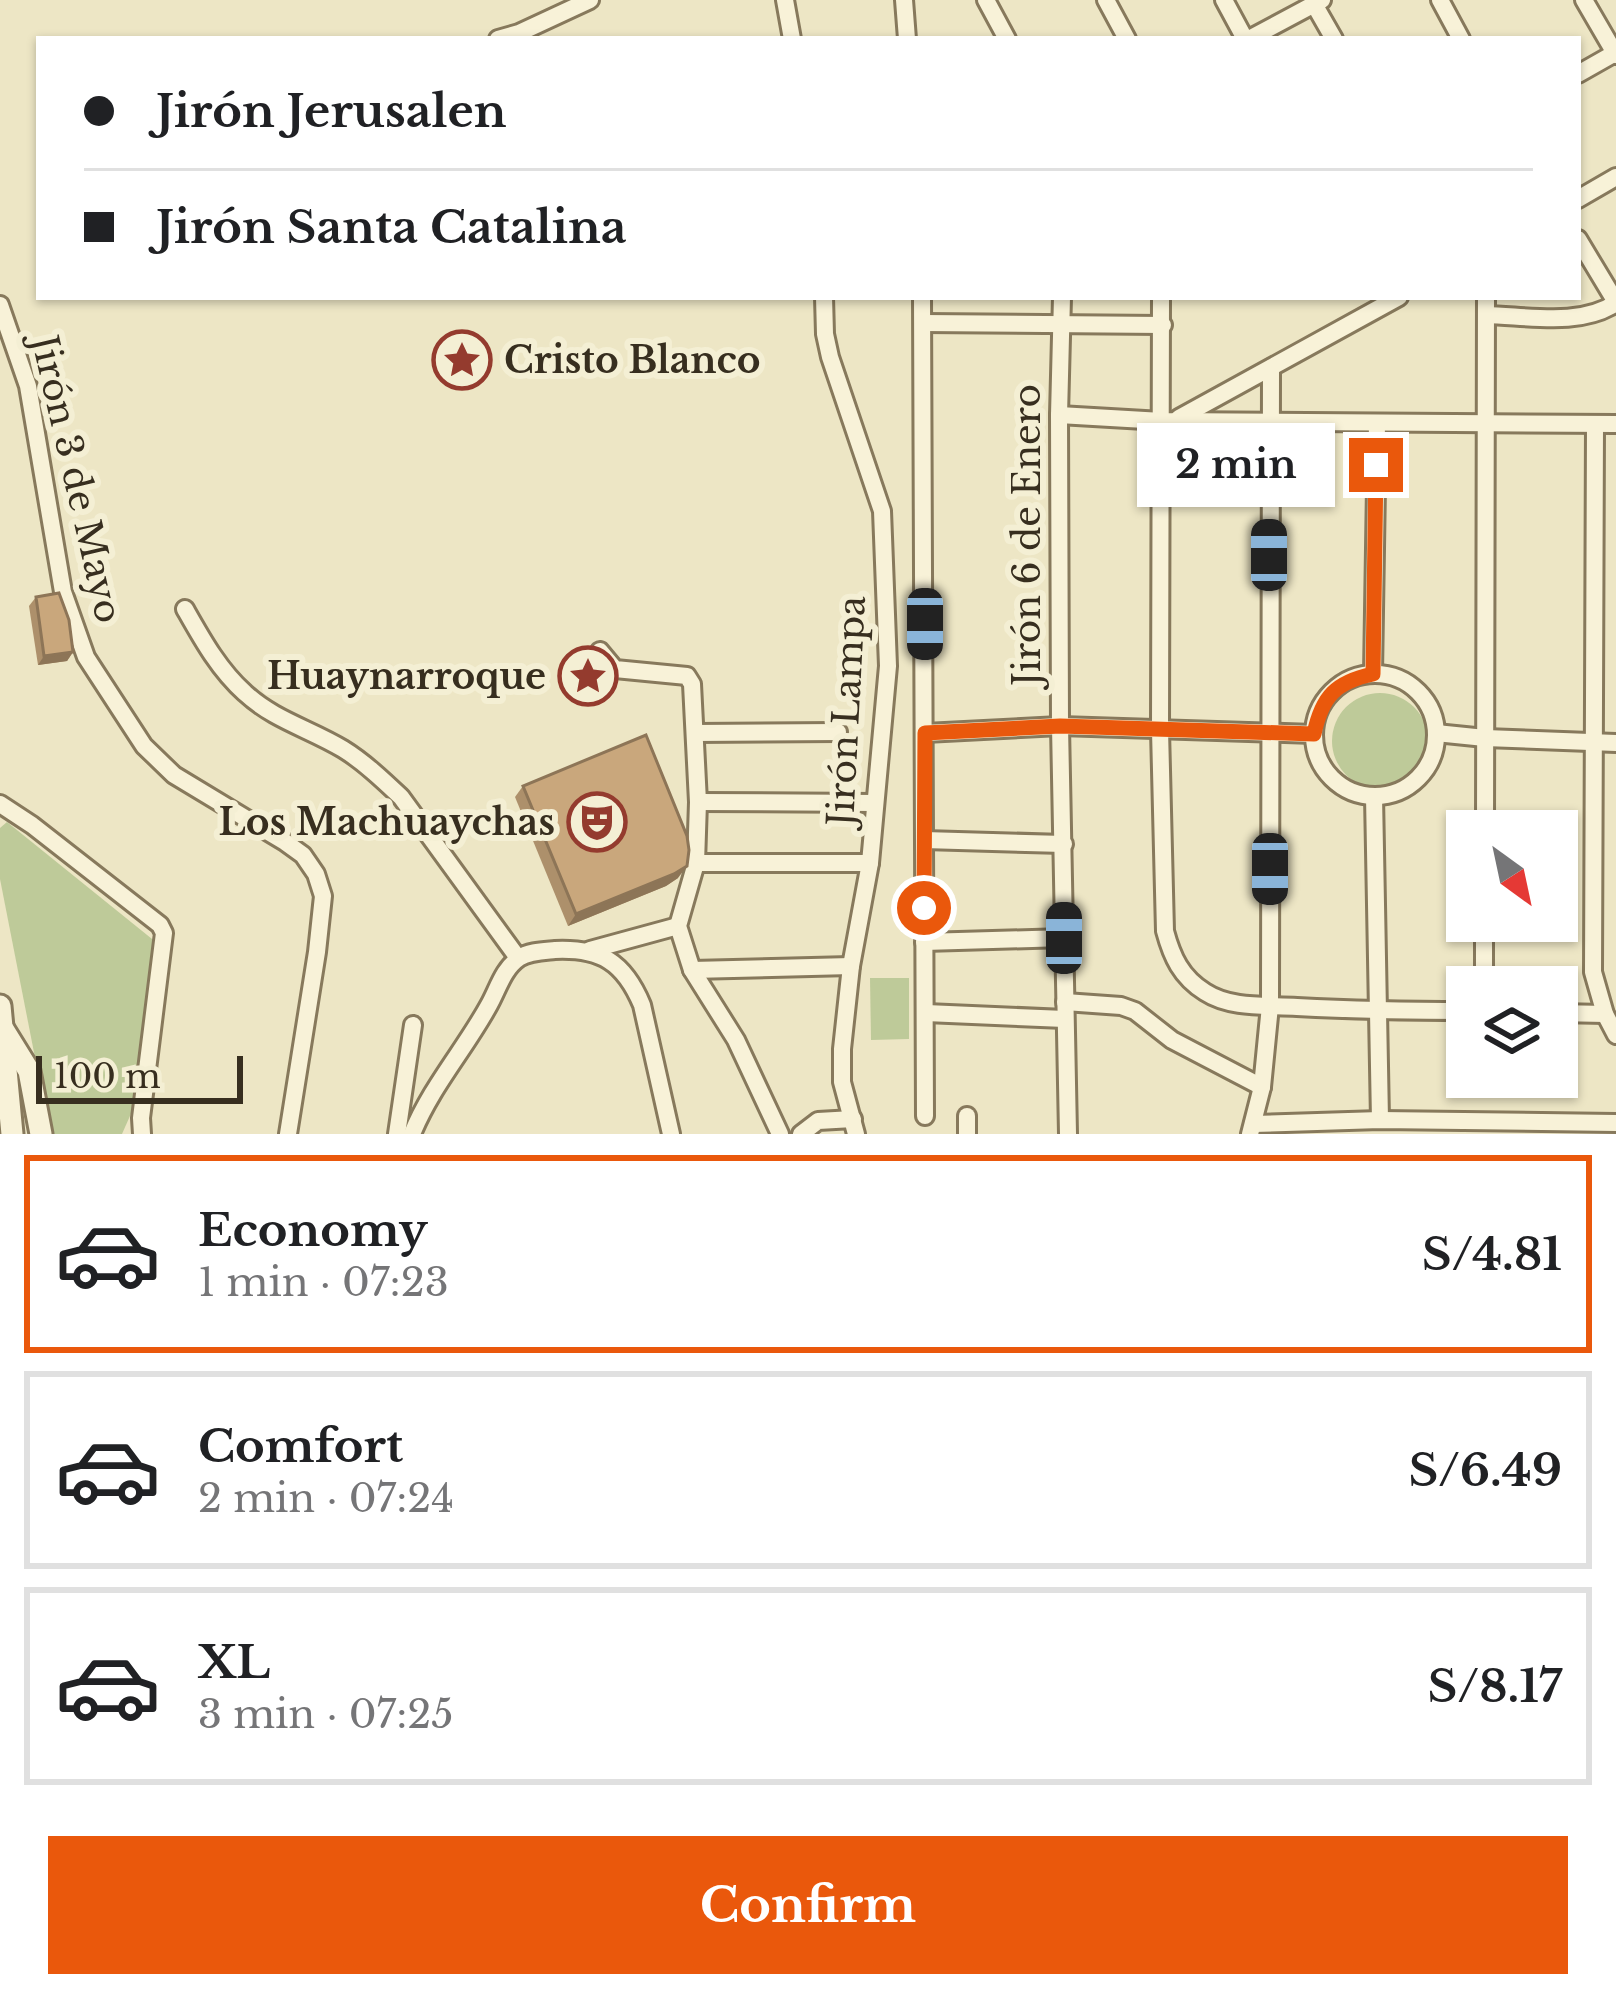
<!DOCTYPE html>
<html lang="en">
<head>
<meta charset="utf-8">
<style>
	body { margin:0; font-family:"Libre Baskerville",serif; background:#f6f6f6; color:#202124; height:100vh; display:flex; flex-direction:column; font-size:45px; white-space:nowrap }
	* { box-sizing:border-box; margin:0 }
	p { font-size:39px; color:#757577 }
	.icon { flex:none; width:66px; height:66px; fill:none; stroke:currentColor; stroke-width:2; stroke-linecap:round; stroke-linejoin:round }
	.map { position:relative; height:1134px; overflow:hidden }
	.drawer { display:flex; flex-direction:column; background:#fff; flex:1 }
	.drawer>* { flex:none }
	.banner { position:absolute; left:36px; top:36px; width:1545px; height:264px; border-radius:0px; box-shadow:0 3px 9px #0004; display:grid; align-content:center; height:264px; padding:0 48px; background:#fff }
	.needle { width:78px; rotate:147deg }
	.fabs { position:absolute; left:1446px; top:810px; display:grid; gap:24px }
	.fabs a { display:grid; place-items:center; width:132px; height:132px; border-radius:0px; background:#fff; box-shadow:0 3px 9px #0004; font-size:60px }
	.scale { position:absolute; left:36px; bottom:30px; width:207px; box-sizing:border-box; padding-left:12px; border:6px solid #372e1f; border-top:0; font-size:33px; line-height:42px; white-space:nowrap; color:#372e1f; -webkit-text-stroke:9px #f4efd4; paint-order:stroke }
	.end { position:absolute; width:54px; height:54px; margin:-27px; border:15px solid #ea580c; background:#fff; box-shadow:0 0 0 6px #fff }
	.from { border-radius:50% }
	.bubble { position:absolute; height:84px; border-radius:0px; background:#fff; box-shadow:0 3px 9px #0004; font-size:39px; font-weight:700; line-height:84px; text-align:center }
	.car { position:absolute; width:36px; height:72px; margin:-36px -18px; border-radius:15px; box-shadow:0 0 9px 3px #0007; background:linear-gradient(#222 24%,#8ab4d8 0 40%,#222 0 76%,#8ab4d8 0 86%,#222 0) }
	.banner b { display:flex; align-items:center; gap:42px; height:114px; font-size:45px }
	.banner b+b { border-top:3px solid #e0e0e0 }
	.banner i { width:30px; height:30px; background:#202124 }
	ul { padding:21px 0 0; list-style:none }
	li { display:flex; align-items:center; gap:36px; height:198px; margin:0 24px 18px; padding:0 24px; border:6px solid #e0e0e0; border-radius:0px }
	li div { flex:1 }
	li b { display:block; font-size:45px }
	li em { font-style:normal; font-weight:700 }
	li.selected { border-color:#ea580c }
	li>.icon { width:108px; height:108px; stroke-width:1.5 }
	.button { display:flex; gap:24px; margin-top:auto; padding:24px 48px }
	.button a { flex:1; height:138px; border-radius:0px; background:#ea580c; color:#fff; font-size:48px; font-weight:700; line-height:138px; text-align:center }
	.map>svg:first-child { display:block }
	.green { fill:#beca99 }
	.lines { fill:none; stroke-linecap:round; stroke-linejoin:round }
	.minor-casing { stroke:#87795c; stroke-width:22 }
	.tertiary-casing { stroke:#87795c; stroke-width:27 }
	.minor { stroke:#f8f2d8; stroke-width:16 }
	.tertiary { stroke:#f8f2d8; stroke-width:21 }
	.wall { fill:#ad906b }
	.shaded-wall { fill:#8d7557 }
	.building { fill:#c9a77c; stroke:#8d7557; stroke-width:3 }
	.route { stroke:#ea580c; stroke-width:15 }
	.labels { text-anchor:middle; stroke-width:12; stroke-linejoin:round; paint-order:stroke }
	.poi-label { font-size:36px; font-weight:bold; fill:#372e1f; stroke:#f4efd4; text-anchor:end }
	.street-label { font-size:36px; fill:#372e1f; stroke:#f4efd4 }
</style>
</head>
<body>
<div class="map">
<svg width="1616" height="1134" viewBox="0 0 1616 1134">
	<rect width="100%" height="100%" fill="#ede6c5"/>
	<g class="green">
		<circle cx="1380" cy="741" r="48"/>
		<path d="M 7,822 L 157,943 L 137,1100 L 122,1134 L 50,1134 L 0,879 L 0,828 Z"/>
		<path d="M 870,978 L 909,978 L 909,1039 L 871,1040 Z"/>
	</g>
	<g class="lines">
		<defs>
			<g id="minor">
				<path d="M 785,0 L 792,39"/>
				<path d="M 904,0 L 907,39"/>
				<path d="M 986,0 L 1007,39"/>
				<path d="M 1106,0 L 1127,39"/>
				<path d="M 1224,0 L 1245,39"/>
				<path d="M 1440,0 L 1461,39"/>
				<path d="M 1584,0 L 1616,55"/>
				<path d="M 1314,4 L 1334,39"/>
				<path d="M 498,39 L 519,33 L 590,0"/>
				<path d="M 1249,39 L 1322,0"/>
				<path d="M 1578,74 L 1615,53"/>
				<path d="M 1578,199 L 1616,177"/>
				<path d="M 1578,239 L 1616,302"/>
				<path d="M 824,297 L 825,334 L 830,357 L 882,511 L 888,666 L 870,863 L 851,966 L 842,1049 L 842,1082 L 856,1134"/>
				<path d="M 922,297 L 925,1116"/>
				<path d="M 1062,297 L 1059,415 L 1060,726 L 1068,1134"/>
				<path d="M 1161,297 L 1160,730 L 1165,931 C 1172,957 1181,977 1205,992 C 1231,1009 1267,1005 1297,1007 C 1354,1010 1410,1011 1467,1011"/>
				<path d="M 0,305 L 28,386 L 63,592 L 86,657 L 144,746 L 174,775 L 285,842 L 303,855 L 316,874 L 323,896 L 317,952 L 288,1134"/>
				<path d="M 1486,315 C 1528,316 1580,327 1616,303"/>
				<path d="M 923,323 L 1163,325"/>
				<path d="M 1059,415 L 1162,421 L 1616,424"/>
				<path d="M 1179,418 L 1399,297"/>
				<path d="M 1595,425 L 1593,972 L 1605,1014 L 1616,1035"/>
				<path d="M 185,609 C 202,639 219,670 245,693 C 274,720 310,729 343,749 C 364,762 383,780 401,797 L 518,958"/>
				<path d="M 600,651 L 615,669 L 687,676 L 692,684 L 698,802 L 696,863 L 678,926 L 692,970 L 736,1040 L 780,1134"/>
				<path d="M 1373,674 L 1377,423"/>
				<circle cx="1375" cy="735" r="61"/>
				<path d="M 695,733 L 838,732"/>
				<path d="M 925,733 L 1060,726 L 1314,734"/>
				<path d="M 1436,733 L 1485,738 L 1616,743"/>
				<path d="M 1374,796 L 1380,1120"/>
				<path d="M 698,802 L 875,803"/>
				<path d="M 0,804 L 32,825 L 160,925 L 164,933 L 141,1118 L 142,1134"/>
				<path d="M 1485,831 L 1486,297"/>
				<path d="M 924,840 L 1064,844"/>
				<path d="M 696,863 L 870,863"/>
				<path d="M 924,942 L 1065,938"/>
				<path d="M 590,950 L 678,926"/>
				<path d="M 692,970 L 851,966"/>
				<path d="M 1484,987 L 1484,921"/>
				<path d="M 1065,1002 L 1121,1006 L 1135,1011 L 1172,1040 L 1262,1087"/>
				<path d="M 926,1013 L 1065,1019"/>
				<path d="M 1557,1013 L 1605,1014"/>
				<path d="M 967,1116 L 967,1134"/>
				<path d="M 1253,1124 L 1380,1120 L 1616,1123"/>
				<path d="M 397,1134 L 413,1025"/>
				<path d="M 412,1134 C 431,1087 465,1049 489,1005 C 498,989 503,969 519,958 C 529,951 544,951 555,950 C 601,948 624,962 642,1005 L 671,1134"/>
				<path d="M 801,1134 L 818,1121 L 853,1119"/>
				<path d="M 1250,1134 L 1262,1087 L 1270,1006 L 1271,368"/>
			</g>
			<g id="tertiary">
				<path d="M 0,1006 L 12,1134"/>
				<path d="M 3,1029 L 29,1071 L 41,1134"/>
			</g>
		</defs>
		<use href="#minor" class="minor-casing"/>
		<use href="#tertiary" class="tertiary-casing"/>
		<use href="#minor" class="minor"/>
		<use href="#tertiary" class="tertiary"/>
	</g>
	<g class="wall">
		<path d="M 36,597 L 73,652 L 67,661 L 38,665 L 29,606 Z"/>
		<path d="M 523,786 L 678,878 L 666,886 L 568,926 L 515,797 Z"/>
	</g>
	<g class="shaded-wall">
		<path d="M 73,652 L 67,661 L 38,665 L 44,656 Z"/>
		<path d="M 687,866 L 678,878 L 666,886 L 568,926 L 576,914 Z"/>
	</g>
	<g class="building">
		<path d="M 59,593 L 69,620 L 73,652 L 44,656 L 36,597 Z"/>
		<path d="M 646,735 L 687,836 L 689,850 L 687,866 L 674,874 L 576,914 L 523,786 Z"/>
	</g>
	<g class="lines">
		<path class="route" d="M 924,908 L 925,733 L 1060,726 L 1314,734 C 1322,696 1336,682 1373,674 L 1376,465"/>
	</g>
	<defs>
		<symbol id="sight-ring" viewBox="-11 -11 22 22"><circle r="9.5" fill="#f4efd4" stroke="#943b2e" stroke-width="1.5"/><path d="M0-6L1.8-2.2L6-1.7L2.9 1.2L3.7 5.4L0 3.3L-3.7 5.4L-2.9 1.2L-6-1.7L-1.8-2.2Z" fill="#943b2e"/></symbol>
		<symbol id="theatre-ring" viewBox="-11 -11 22 22"><circle r="9.5" fill="#f4efd4" stroke="#943b2e" stroke-width="1.5"/><path d="M-5-5.5Q0-4 5-5.5V0Q5 5 0 6Q-5 5-5 0ZM-3.3-2.5H-1v1.5H-3.3ZM1-2.5H3.3v1.5H1ZM-2.8 1Q0 5.5 2.8 1Z" fill="#943b2e"/></symbol>
	</defs>
	<g fill-rule="evenodd">
		<use href="#sight-ring" x="429" y="327" width="66" height="66"/>
		<use href="#sight-ring" x="555" y="643" width="66" height="66"/>
		<use href="#theatre-ring" x="564" y="789" width="66" height="66"/>
	</g>
	<g class="labels">
		<g class="poi-label">
			<text x="504" y="373" text-anchor="start">Cristo Blanco</text>
			<text x="546" y="689">Huaynarroque</text>
			<text x="555" y="835">Los Machuaychas</text>
		</g>
		<g class="street-label">
			<text transform="translate(77 479) rotate(77)" y="13">Jirón 3 de Mayo</text>
			<text transform="translate(1027 535) rotate(-90)" y="13">Jirón 6 de Enero</text>
			<text transform="translate(846 711) rotate(-87)" y="13">Jirón Lampa</text>
		</g>
	</g>
</svg>
<div class="fabs">
<a><svg class="needle" viewBox="-14 -14 28 28"><path d="M0-13l5 13h-10z" fill="#e53935"/><path d="M0 13l5-13h-10z" fill="#757577"/></svg></a>
<a><svg class="icon" aria-label="layers" viewBox="0 0 24 24"><path d="M12 4l9 5-9 5-9-5zM3 14l9 5 9-5"/></svg></a>
</div>
<div class="scale">100 m</div>
<i class="end from" style="left:924px;top:908px"></i>
<i class="end" style="left:1376px;top:465px"></i>
<div class="bubble" style="left:1137px;top:423px;width:198px">2 min</div>
<i class="car" style="left:1269px;top:555px;rotate:0deg"></i>
<i class="car" style="left:925px;top:624px;rotate:180deg"></i>
<i class="car" style="left:1270px;top:869px;rotate:180deg"></i>
<i class="car" style="left:1064px;top:938px;rotate:0deg"></i>
<div class="banner">
<b><i class="from"></i>Jirón Jerusalen</b>
<b><i></i>Jirón Santa Catalina</b>
</div>
</div>
<section class="drawer">
<ul>
<li class="selected"><svg class="icon" aria-label="car" viewBox="0 0 24 24"><path d="M5 17H2v-5l4-1 3-4h7l3 4 3 1v5h-3M9 17h6M6 11h13"/><circle cx="7" cy="17" r="2"/><circle cx="17" cy="17" r="2"/></svg><div><b>Economy</b><p>1 min · 07:23</p></div><em>S/4.81</em></li>
<li><svg class="icon" aria-label="car" viewBox="0 0 24 24"><path d="M5 17H2v-5l4-1 3-4h7l3 4 3 1v5h-3M9 17h6M6 11h13"/><circle cx="7" cy="17" r="2"/><circle cx="17" cy="17" r="2"/></svg><div><b>Comfort</b><p>2 min · 07:24</p></div><em>S/6.49</em></li>
<li><svg class="icon" aria-label="car" viewBox="0 0 24 24"><path d="M5 17H2v-5l4-1 3-4h7l3 4 3 1v5h-3M9 17h6M6 11h13"/><circle cx="7" cy="17" r="2"/><circle cx="17" cy="17" r="2"/></svg><div><b>XL</b><p>3 min · 07:25</p></div><em>S/8.17</em></li>
</ul>
<div class="button"><a>Confirm</a></div>
</section>
</body>
</html>
